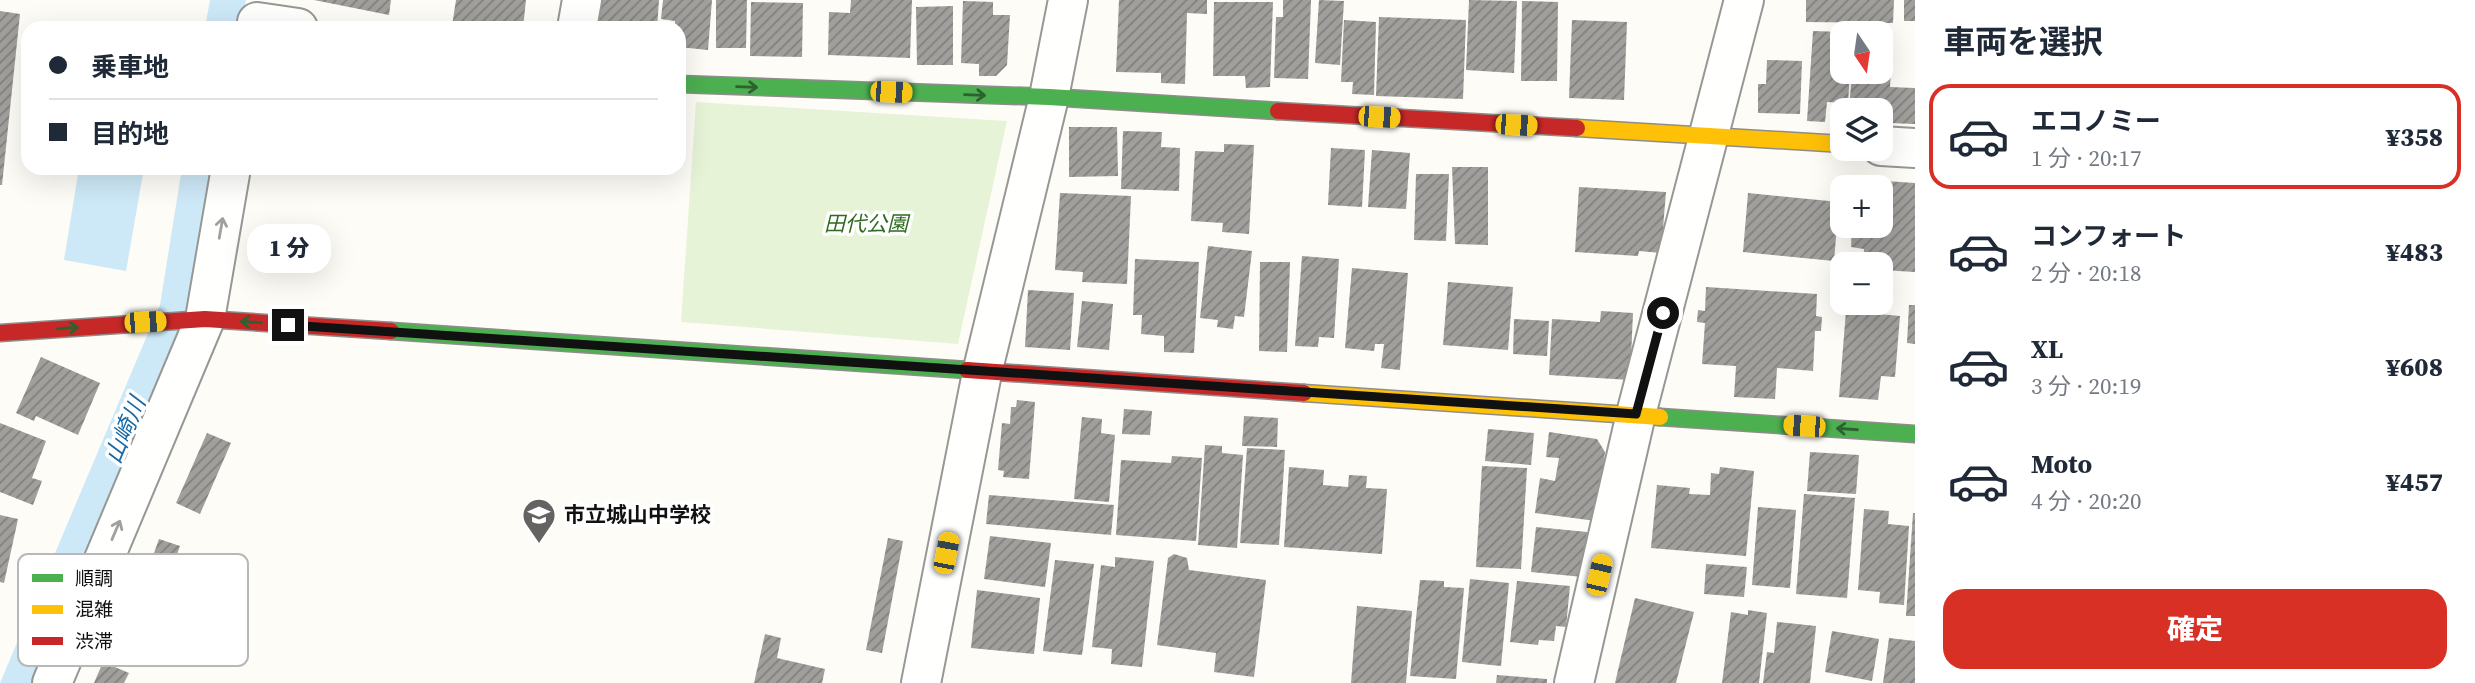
<!DOCTYPE html>
<html lang="ja">
<head>
<meta charset="utf-8">
<style>
	body { margin:0; font-family:"Source Serif 4","Noto Sans JP",serif; background:#f6f6f7; color:#1f2937; height:100vh; display:flex; flex-direction:column; font-size:26px; white-space:nowrap }
	* { box-sizing:border-box; margin:0 }
	p { font-size:23px; color:#747a83 }
	.icon { flex:none; width:38px; height:38px; fill:none; stroke:currentColor; stroke-width:2; stroke-linecap:round; stroke-linejoin:round }
	.map { position:relative; flex:1; overflow:hidden }
	.drawer { display:flex; flex-direction:column; background:#fff; width:560px }
	.drawer>* { flex:none }
	.guide { position:absolute; left:21px; top:21px; width:665px; height:154px; border-radius:21px; box-shadow:0 7px 28px #0002; display:grid; align-content:center; height:154px; padding:0 28px; background:#fff }
	.needle { width:46px; rotate:167deg }
	.buttons { position:absolute; left:1830px; top:21px; display:grid; gap:14px }
	.buttons a { display:grid; place-items:center; width:63px; height:63px; border-radius:14px; background:#fff; box-shadow:0 7px 28px #0002; font-size:35px }
	.end { position:absolute; width:32px; height:32px; margin:-16px; border:9px solid #111; background:#fff; box-shadow:0 0 0 4px #fff }
	.from { border-radius:50% }
	.bubble { position:absolute; height:49px; border-radius:21px; background:#fff; box-shadow:0 7px 28px #0002; font-size:23px; font-weight:800; line-height:49px; text-align:center }
	.car { position:absolute; width:21px; height:42px; margin:-21px -10px; border-radius:9px; box-shadow:0 0 5px 2px #0007; background:linear-gradient(#f5c518 24%,#345 0 40%,#f5c518 0 76%,#345 0 86%,#f5c518 0) }
	.guide b { display:flex; align-items:center; gap:24px; height:66px; font-size:26px }
	.guide b+b { border-top:2px solid #e0e1e3 }
	.guide i { width:18px; height:18px; background:#1f2937 }
	ul { padding:0; list-style:none }
	li { display:flex; align-items:center; gap:21px; height:105px; margin:0 14px 10px; padding:0 14px; border:4px solid transparent; border-radius:21px }
	li div { flex:1 }
	li b { display:block; font-size:26px }
	li em { font-style:normal; font-weight:800 }
	li.selected { border-color:#d93025 }
	li>.icon { width:63px; height:63px; stroke-width:1.5 }
	h2 { padding:0 28px; font-size:32px; line-height:84px }
	.button { display:flex; gap:14px; margin-top:auto; padding:14px 28px }
	.button a { flex:1; height:80px; border-radius:21px; background:#d93025; color:#fff; font-size:28px; font-weight:800; line-height:80px; text-align:center }
	main { display:flex; flex:1; min-height:0 }
	.map>svg:first-child { display:block }
	.park { fill:#e7f3d7 }
	.water { fill:#cde8f7 }
	.building { fill:url(#building-hatch) }
	.lines { fill:none; stroke-linecap:round; stroke-linejoin:round }
	.street-casing { stroke:#979795; stroke-width:42 }
	.fast-casing { stroke:#8e8d8b; stroke-width:19 }
	.slow-casing { stroke:#8e8d8b; stroke-width:19 }
	.jam-casing { stroke:#8e8d8b; stroke-width:19 }
	.street { stroke:#fffffe; stroke-width:38 }
	.fast { stroke:#4caf50; stroke-width:16 }
	.slow { stroke:#ffc107; stroke-width:16 }
	.jam { stroke:#c62828; stroke-width:16 }
	.oneway { stroke:#2e6030 }
	.oneway2 { stroke:#a0a09f }
	.route { stroke:#111; stroke-width:9 }
	.labels { text-anchor:middle; stroke-width:7; stroke-linejoin:round; paint-order:stroke }
	.park-label { font-size:21px; font-style:italic; fill:#2f6b1f; stroke:#fff }
	.poi-label { font-size:21px; font-weight:bold; fill:#111; stroke:#fff; text-anchor:start }
	.water-label { font-size:23px; font-style:italic; fill:#1768a6; stroke:#fff }
	.key { fill:#fff; stroke:#b8b8b8; stroke-width:2 }
	.key-label { font-size:19px; fill:#111 }
</style>
</head>
<body>
<main>
<div class="map">
<svg width="1915" height="683" viewBox="0 0 1915 683">
	<defs>
		<pattern id="building-hatch" width="6" height="6" patternUnits="userSpaceOnUse" patternTransform="scale(1.75)"><rect width="6" height="6" fill="#a19f9c"/><path d="M-1 1l2-2M0 6l6-6M5 7l2-2" fill="none" stroke="#82807e"/></pattern>
	</defs>
	<rect width="100%" height="100%" fill="#fdfcf7"/>
	<path class="park" d="M 696,102 L 1007,121 L 958,344 L 681,322 Z"/>
	<g class="water">
		<path d="M 210,0 L 246,0 L 241,28 L 205,28 Z"/>
		<path d="M 79,168 L 144,168 L 126,271 L 64,260 Z"/>
		<path d="M 182,168 L 217,168 L 195,299 L 37,683 L 0,683 L 160,305 Z"/>
	</g>
	<g class="building">
		<path d="M 314,0 L 391,0 L 389,15 Z"/>
		<path d="M 456,0 L 526,0 L 523,28 L 452,26 Z"/>
		<path d="M 600,0 L 659,0 L 657,28 L 611,28 L 612,23 L 599,22 Z"/>
		<path d="M 663,0 L 712,0 L 708,50 L 679,47 L 679,28 L 675,28 L 675,21 L 661,19 Z"/>
		<path d="M 716,0 L 747,0 L 746,48 L 716,48 Z"/>
		<path d="M 851,0 L 912,0 L 910,58 L 828,55 L 829,12 L 850,13 Z"/>
		<path d="M 1119,0 L 1207,0 L 1207,14 L 1187,13 L 1185,84 L 1161,83 L 1161,73 L 1116,72 Z"/>
		<path d="M 1283,0 L 1311,0 L 1308,79 L 1274,78 L 1276,17 L 1283,17 Z"/>
		<path d="M 1319,0 L 1344,1 L 1340,65 L 1315,63 Z"/>
		<path d="M 1469,0 L 1517,1 L 1514,73 L 1466,70 Z"/>
		<path d="M 1806,0 L 1894,0 L 1893,23 L 1806,22 Z"/>
		<rect x="1904" y="0" width="11" height="21"/>
		<path d="M 963,1 L 993,2 L 993,15 L 1010,15 L 1007,65 L 996,76 L 979,76 L 979,64 L 961,63 Z"/>
		<path d="M 1522,1 L 1558,2 L 1557,81 L 1521,81 Z"/>
		<path d="M 751,2 L 803,3 L 802,57 L 750,56 Z"/>
		<path d="M 1214,2 L 1273,2 L 1270,87 L 1246,88 L 1245,76 L 1213,76 Z"/>
		<path d="M 953,6 L 953,65 L 917,65 L 916,7 Z"/>
		<path d="M 0,11 L 20,14 L 2,185 L 0,185 Z"/>
		<path d="M 1379,17 L 1466,20 L 1463,99 L 1376,96 Z"/>
		<path d="M 1344,20 L 1376,22 L 1374,95 L 1352,94 L 1353,82 L 1341,82 Z"/>
		<path d="M 1572,20 L 1627,22 L 1624,100 L 1569,98 Z"/>
		<path d="M 1813,31 L 1843,32 L 1843,72 L 1850,72 L 1848,103 L 1827,102 L 1825,122 L 1807,121 Z"/>
		<path d="M 1881,35 L 1893,36 L 1890,87 L 1915,88 L 1915,124 L 1889,123 L 1890,117 L 1881,116 L 1881,110 L 1849,110 L 1852,72 L 1881,72 Z"/>
		<path d="M 1767,60 L 1802,61 L 1800,114 L 1758,113 L 1758,84 L 1766,84 Z"/>
		<path d="M 1069,127 L 1117,127 L 1118,176 L 1069,177 Z"/>
		<path d="M 1123,131 L 1162,132 L 1161,147 L 1180,148 L 1179,191 L 1121,189 Z"/>
		<path d="M 1224,144 L 1254,145 L 1249,234 L 1222,232 L 1223,223 L 1191,221 L 1195,151 L 1224,152 Z"/>
		<path d="M 1331,148 L 1365,150 L 1362,207 L 1328,205 Z"/>
		<path d="M 1372,150 L 1410,153 L 1406,209 L 1368,207 Z"/>
		<path d="M 1452,167 L 1488,167 L 1488,245 L 1455,244 Z"/>
		<path d="M 1416,174 L 1449,174 L 1446,241 L 1414,240 Z"/>
		<path d="M 1855,179 L 1915,183 L 1915,272 L 1881,270 L 1881,264 L 1863,264 L 1864,249 L 1851,247 L 1852,226 L 1881,226 L 1881,187 L 1855,187 Z"/>
		<path d="M 1579,187 L 1666,192 L 1661,253 L 1639,251 L 1638,256 L 1575,252 Z"/>
		<path d="M 1060,193 L 1131,196 L 1127,284 L 1082,282 L 1083,272 L 1055,270 Z"/>
		<path d="M 1748,193 L 1839,202 L 1834,261 L 1743,252 Z"/>
		<path d="M 1208,246 L 1252,251 L 1244,317 L 1235,316 L 1233,329 L 1217,327 L 1218,320 L 1200,318 Z"/>
		<path d="M 1302,256 L 1339,259 L 1334,338 L 1319,337 L 1318,347 L 1295,346 Z"/>
		<path d="M 1135,259 L 1199,262 L 1194,353 L 1164,352 L 1164,336 L 1141,334 L 1142,315 L 1133,315 Z"/>
		<path d="M 1260,262 L 1290,262 L 1287,352 L 1259,351 Z"/>
		<path d="M 1352,268 L 1408,273 L 1400,370 L 1381,368 L 1384,344 L 1375,344 L 1374,351 L 1345,348 Z"/>
		<path d="M 1448,282 L 1513,287 L 1508,350 L 1443,345 Z"/>
		<path d="M 1706,287 L 1817,294 L 1816,316 L 1822,317 L 1821,331 L 1815,331 L 1813,371 L 1777,368 L 1775,399 L 1734,397 L 1736,366 L 1702,364 L 1705,323 L 1697,322 L 1698,310 L 1705,311 Z"/>
		<path d="M 1028,290 L 1074,293 L 1070,350 L 1025,347 Z"/>
		<path d="M 1082,301 L 1113,304 L 1109,350 L 1077,347 Z"/>
		<path d="M 1909,305 L 1915,305 L 1915,344 L 1907,343 Z"/>
		<path d="M 1601,311 L 1633,313 L 1630,380 L 1549,375 L 1552,319 L 1600,322 Z"/>
		<path d="M 1846,311 L 1900,316 L 1895,377 L 1881,376 L 1878,400 L 1839,397 Z"/>
		<path d="M 1514,319 L 1549,321 L 1547,356 L 1513,354 Z"/>
		<path d="M 41,357 L 100,383 L 78,435 L 36,416 L 34,421 L 16,413 Z"/>
		<path d="M 1017,400 L 1035,402 L 1029,479 L 1003,477 L 1004,471 L 998,470 L 1002,423 L 1010,424 L 1011,407 L 1016,407 Z"/>
		<path d="M 1124,409 L 1152,411 L 1150,435 L 1122,434 Z"/>
		<path d="M 1244,416 L 1278,418 L 1277,447 L 1242,446 Z"/>
		<path d="M 1082,417 L 1102,419 L 1101,433 L 1115,435 L 1109,502 L 1074,499 Z"/>
		<path d="M 0,423 L 46,441 L 32,478 L 42,481 L 33,505 L 0,492 Z"/>
		<path d="M 1488,429 L 1534,433 L 1531,465 L 1485,461 Z"/>
		<path d="M 1549,432 L 1597,439 L 1605,452 L 1596,521 L 1535,513 L 1540,478 L 1555,481 L 1559,458 L 1546,457 Z"/>
		<path d="M 207,433 L 231,443 L 200,514 L 176,503 Z"/>
		<path d="M 1205,445 L 1222,446 L 1222,453 L 1243,455 L 1237,548 L 1198,545 Z"/>
		<path d="M 1247,448 L 1285,450 L 1279,545 L 1240,543 Z"/>
		<path d="M 1810,452 L 1859,455 L 1856,494 L 1807,491 Z"/>
		<path d="M 1172,456 L 1202,458 L 1196,541 L 1116,535 L 1121,460 L 1171,463 Z"/>
		<path d="M 1482,466 L 1527,468 L 1521,569 L 1476,567 Z"/>
		<path d="M 1289,467 L 1324,470 L 1323,485 L 1348,487 L 1349,475 L 1367,476 L 1366,488 L 1387,489 L 1382,554 L 1284,547 Z"/>
		<path d="M 1720,467 L 1754,471 L 1746,556 L 1651,548 L 1657,485 L 1690,488 L 1689,494 L 1710,495 L 1711,473 L 1719,474 Z"/>
		<path d="M 1804,494 L 1855,498 L 1847,598 L 1796,594 Z"/>
		<path d="M 989,495 L 1114,505 L 1111,535 L 986,524 Z"/>
		<path d="M 1758,507 L 1796,510 L 1790,588 L 1752,585 Z"/>
		<path d="M 1864,509 L 1889,511 L 1888,524 L 1909,526 L 1904,605 L 1879,603 L 1880,592 L 1858,590 Z"/>
		<path d="M 1913,513 L 1915,513 L 1915,616 L 1906,616 Z"/>
		<path d="M 0,515 L 18,519 L 4,583 L 0,582 Z"/>
		<path d="M 1536,527 L 1587,532 L 1583,577 L 1531,572 Z"/>
		<path d="M 990,536 L 1051,543 L 1045,587 L 984,579 Z"/>
		<path d="M 888,538 L 903,541 L 882,653 L 866,650 Z"/>
		<path d="M 159,539 L 180,546 L 170,574 L 149,567 Z"/>
		<path d="M 1174,554 L 1187,558 L 1189,570 L 1266,580 L 1254,677 L 1214,672 L 1216,653 L 1157,645 L 1168,558 Z"/>
		<path d="M 1115,557 L 1154,561 L 1142,667 L 1111,664 L 1112,649 L 1092,647 L 1101,565 L 1115,567 Z"/>
		<path d="M 1055,560 L 1094,564 L 1082,655 L 1043,651 Z"/>
		<path d="M 1706,564 L 1747,567 L 1744,597 L 1704,594 Z"/>
		<path d="M 1470,579 L 1509,583 L 1501,666 L 1462,662 Z"/>
		<path d="M 1420,580 L 1444,581 L 1444,587 L 1464,588 L 1456,679 L 1410,676 Z"/>
		<path d="M 1517,581 L 1570,586 L 1566,627 L 1556,626 L 1554,641 L 1539,640 L 1538,645 L 1510,642 Z"/>
		<path d="M 977,590 L 1040,598 L 1034,654 L 971,648 Z"/>
		<path d="M 1635,598 L 1694,612 L 1676,683 L 1615,683 Z"/>
		<path d="M 1357,606 L 1412,611 L 1406,683 L 1351,683 Z"/>
		<path d="M 1748,610 L 1767,613 L 1759,683 L 1722,683 L 1731,612 L 1748,615 Z"/>
		<path d="M 1777,622 L 1816,626 L 1810,683 L 1763,683 L 1767,652 L 1774,653 Z"/>
		<path d="M 1832,631 L 1879,639 L 1872,681 L 1825,672 Z"/>
		<path d="M 765,634 L 781,638 L 777,658 L 825,669 L 822,683 L 754,683 Z"/>
		<path d="M 1889,638 L 1915,641 L 1915,683 L 1883,683 Z"/>
		<path d="M 103,662 L 129,673 L 124,683 L 94,683 Z"/>
		<path d="M 1497,675 L 1547,679 L 1547,683 L 1496,683 Z"/>
	</g>
	<g class="lines">
		<defs>
			<g id="street">
				<path d="M 257,22 L 298,28"/>
				<path d="M 577,28 L 582,0"/>
				<path d="M 1881,146 L 1915,148"/>
				<path d="M 52,683 L 205,319 L 231,168"/>
				<path d="M 921,683 L 982,373 L 1049,97 L 1068,0"/>
				<path d="M 1574,683 L 1636,414 L 1744,0"/>
			</g>
			<g id="fast">
				<path d="M 679,84 L 1049,97 L 1278,111"/>
				<path d="M 391,331 L 967,370"/>
				<path d="M 1660,417 L 1915,434"/>
			</g>
			<g id="slow">
				<path d="M 1577,128 L 1843,144"/>
				<path d="M 1304,393 L 1660,417"/>
			</g>
			<g id="jam">
				<path d="M 1278,111 L 1577,128"/>
				<path d="M 0,333 L 205,319 L 391,331"/>
				<path d="M 967,370 L 1304,393"/>
			</g>
		</defs>
		<use href="#street" class="street-casing"/>
		<use href="#fast" class="fast-casing"/>
		<use href="#slow" class="slow-casing"/>
		<use href="#jam" class="jam-casing"/>
		<use href="#street" class="street"/>
		<use href="#fast" class="fast"/>
		<use href="#slow" class="slow"/>
		<use href="#jam" class="jam"/>
	</g>
	<defs><path id="oneway-shaft" d="M-6 0H5M1.5-3L5.5 0L1.5 3" fill="none" stroke-width="1.6" stroke-linecap="round" stroke-linejoin="round" transform="scale(1.75)"/></defs>
	<g class="oneway">
		<use href="#oneway-shaft" transform="translate(747 87) rotate(2)"/>
		<use href="#oneway-shaft" transform="translate(975 95) rotate(2)"/>
		<use href="#oneway-shaft" transform="translate(251 322) rotate(-176)"/>
		<use href="#oneway-shaft" transform="translate(68 328) rotate(-4)"/>
		<use href="#oneway-shaft" transform="translate(1847 429) rotate(-176)"/>
	</g>
	<g class="oneway2">
		<use href="#oneway-shaft" transform="translate(221 228) rotate(-80)"/>
		<use href="#oneway-shaft" transform="translate(116 530) rotate(-67)"/>
	</g>
	<g class="lines">
		<path class="route" d="M 288,325 L 1636,414 L 1663,313"/>
	</g>
	<defs>
		<symbol id="school-pin" viewBox="-11 -11 22 30"><path d="M0 17L-7.5 6A9.5 9.5 0 1 1 7.5 6Z" fill="#646362" stroke="#fff"/><path d="M0-5L7-2L0 1L-7-2ZM-4 1L0 2.5L4 1V4Q0 6-4 4Z" fill="#fff"/></symbol>
	</defs>
	<g fill-rule="evenodd">
		<use href="#school-pin" x="520" y="496" width="38" height="52"/>
	</g>
	<g class="labels">
		<g class="park-label">
			<text x="866" y="231">田代公園</text>
		</g>
		<g class="poi-label">
			<text x="564" y="522">市立城山中学校</text>
		</g>
		<g class="water-label">
			<text transform="translate(125 430) rotate(-67)" y="8">山崎川</text>
		</g>
	</g>
	<rect x="18" y="554" width="230" height="112" rx="10" class="key"/>
	<rect x="32" y="574" width="31" height="8" fill="#4caf50"/>
	<rect x="32" y="605" width="31" height="9" fill="#ffc107"/>
	<rect x="32" y="637" width="31" height="8" fill="#c62828"/>
	<g class="key-label">
		<text x="75" y="585">順調</text>
		<text x="75" y="616">混雑</text>
		<text x="75" y="648">渋滞</text>
	</g>
</svg>
<div class="buttons">
<a><svg class="needle" viewBox="-14 -14 28 28"><path d="M0-13l5 13h-10z" fill="#e53935"/><path d="M0 13l5-13h-10z" fill="#747a83"/></svg></a>
<a><svg class="icon" aria-label="layers" viewBox="0 0 24 24"><path d="M12 4l9 5-9 5-9-5zM3 14l9 5 9-5"/></svg></a>
<a>+</a>
<a>−</a>
</div>
<i class="end from" style="left:1663px;top:313px"></i>
<i class="end" style="left:288px;top:325px"></i>
<div class="bubble" style="left:247px;top:224px;width:84px">1 分</div>
<i class="car" style="left:891px;top:92px;rotate:92deg"></i>
<i class="car" style="left:1379px;top:117px;rotate:93deg"></i>
<i class="car" style="left:1516px;top:125px;rotate:93deg"></i>
<i class="car" style="left:145px;top:322px;rotate:87deg"></i>
<i class="car" style="left:1804px;top:426px;rotate:274deg"></i>
<i class="car" style="left:946px;top:553px;rotate:11deg"></i>
<i class="car" style="left:1599px;top:575px;rotate:13deg"></i>
<div class="guide">
<b><i class="from"></i>乗車地</b>
<b><i></i>目的地</b>
</div>
</div>
<section class="drawer">
<h2>車両を選択</h2>
<ul>
<li class="selected"><svg class="icon" aria-label="car" viewBox="0 0 24 24"><path d="M5 17H2v-5l4-1 3-4h7l3 4 3 1v5h-3M9 17h6M6 11h13"/><circle cx="7" cy="17" r="2"/><circle cx="17" cy="17" r="2"/></svg><div><b>エコノミー</b><p>1 分 · 20:17</p></div><em>¥358</em></li>
<li><svg class="icon" aria-label="car" viewBox="0 0 24 24"><path d="M5 17H2v-5l4-1 3-4h7l3 4 3 1v5h-3M9 17h6M6 11h13"/><circle cx="7" cy="17" r="2"/><circle cx="17" cy="17" r="2"/></svg><div><b>コンフォート</b><p>2 分 · 20:18</p></div><em>¥483</em></li>
<li><svg class="icon" aria-label="car" viewBox="0 0 24 24"><path d="M5 17H2v-5l4-1 3-4h7l3 4 3 1v5h-3M9 17h6M6 11h13"/><circle cx="7" cy="17" r="2"/><circle cx="17" cy="17" r="2"/></svg><div><b>XL</b><p>3 分 · 20:19</p></div><em>¥608</em></li>
<li><svg class="icon" aria-label="car" viewBox="0 0 24 24"><path d="M5 17H2v-5l4-1 3-4h7l3 4 3 1v5h-3M9 17h6M6 11h13"/><circle cx="7" cy="17" r="2"/><circle cx="17" cy="17" r="2"/></svg><div><b>Moto</b><p>4 分 · 20:20</p></div><em>¥457</em></li>
</ul>
<div class="button"><a>確定</a></div>
</section>
</main>
</body>
</html>
